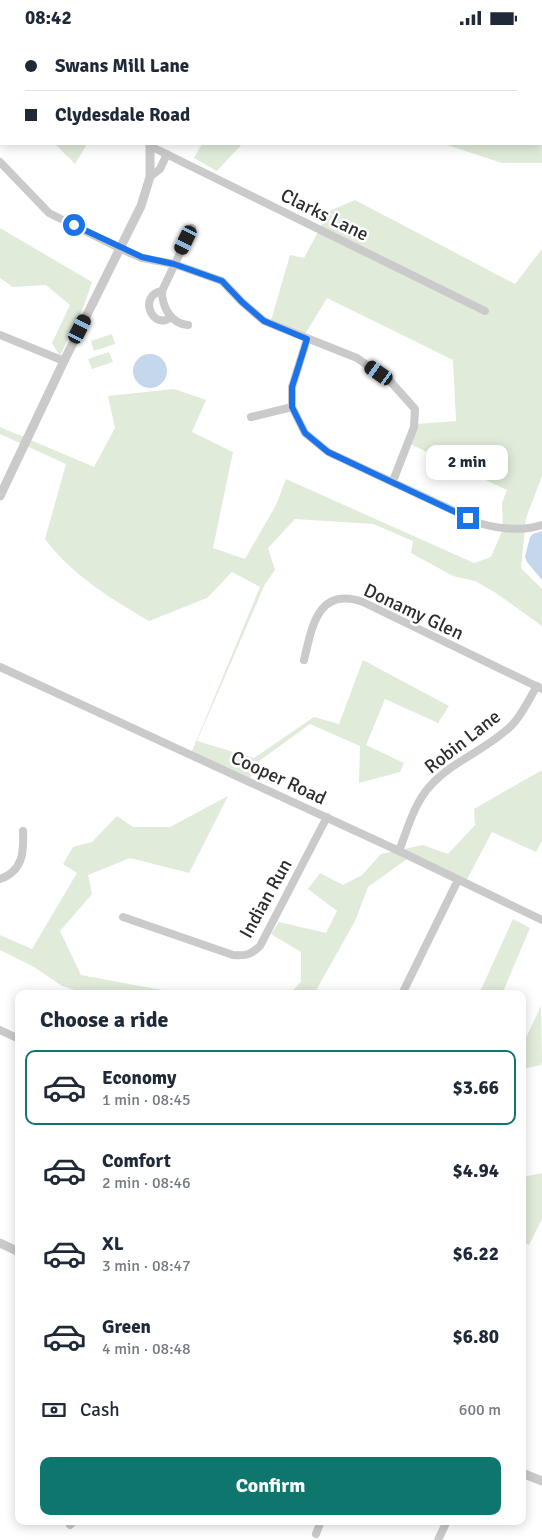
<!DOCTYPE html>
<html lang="en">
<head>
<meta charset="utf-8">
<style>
	body { margin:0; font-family:Signika,sans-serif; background:#f6f6f7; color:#1f2937; height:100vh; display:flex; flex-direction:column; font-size:19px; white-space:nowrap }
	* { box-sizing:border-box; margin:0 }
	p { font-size:16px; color:#747a83 }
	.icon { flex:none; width:28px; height:28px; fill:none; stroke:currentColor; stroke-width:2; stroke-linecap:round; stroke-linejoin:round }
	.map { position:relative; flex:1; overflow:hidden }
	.drawer { position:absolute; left:15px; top:955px; width:511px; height:535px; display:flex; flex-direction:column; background:#fff; border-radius:10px; box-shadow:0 2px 12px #0003 }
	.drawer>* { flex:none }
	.guide { position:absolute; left:0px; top:0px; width:542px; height:110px; box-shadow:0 2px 12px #0003; display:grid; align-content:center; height:110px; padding:0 25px; background:#fff }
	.end { position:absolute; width:22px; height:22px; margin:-11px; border:6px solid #1a73e8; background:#fff; box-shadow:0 0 0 2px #fff }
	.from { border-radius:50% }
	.bubble { position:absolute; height:35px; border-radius:10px; background:#fff; box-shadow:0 2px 12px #0003; font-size:16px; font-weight:700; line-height:35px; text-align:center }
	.car { position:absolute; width:15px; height:30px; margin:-15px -8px; border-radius:6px; box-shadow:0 0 4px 1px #0007; background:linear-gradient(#222 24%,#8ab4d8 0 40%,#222 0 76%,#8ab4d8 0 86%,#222 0) }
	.guide b { display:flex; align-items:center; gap:18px; height:48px; font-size:19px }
	.guide b+b { border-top:1px solid #e0e1e3 }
	.guide i { width:12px; height:12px; background:#1f2937 }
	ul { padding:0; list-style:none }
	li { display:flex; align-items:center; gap:15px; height:75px; margin:0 10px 8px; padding:0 15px; border:2px solid transparent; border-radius:10px }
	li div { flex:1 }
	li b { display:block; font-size:19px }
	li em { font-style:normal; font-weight:700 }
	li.on { border-color:#0f766e }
	li>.icon { width:45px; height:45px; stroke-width:1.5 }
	h2 { padding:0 25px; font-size:22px; line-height:60px }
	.pay { display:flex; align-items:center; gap:12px; height:55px; padding:0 25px; font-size:19px }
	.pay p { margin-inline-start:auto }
	.cta { display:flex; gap:10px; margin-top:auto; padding:10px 25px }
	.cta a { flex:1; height:58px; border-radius:10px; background:#0f766e; color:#fff; font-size:20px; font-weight:700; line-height:58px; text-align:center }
	.status { display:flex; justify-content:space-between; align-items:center; height:35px; padding:0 25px; background:#fff; direction:ltr }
	.status svg { height:14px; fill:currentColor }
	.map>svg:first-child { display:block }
	.green { fill:#e0ebda }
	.water { fill:#c5d7ec }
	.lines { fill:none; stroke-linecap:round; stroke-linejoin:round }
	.minor { stroke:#cacaca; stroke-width:8 }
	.tertiary { stroke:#cacaca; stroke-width:9 }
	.route { stroke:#1a73e8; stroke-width:6 }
	.labels { text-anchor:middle; stroke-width:5; stroke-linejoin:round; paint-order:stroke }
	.street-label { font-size:19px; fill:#2d2d2d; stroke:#fff }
</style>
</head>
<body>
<div class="status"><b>08:42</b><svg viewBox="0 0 49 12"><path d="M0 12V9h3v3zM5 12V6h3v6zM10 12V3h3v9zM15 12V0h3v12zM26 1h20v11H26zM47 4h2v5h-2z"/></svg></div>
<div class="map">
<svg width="542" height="1505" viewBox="0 0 542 1505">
	<rect width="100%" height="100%" fill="#fff"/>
	<g class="green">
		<path d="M 541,67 L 542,128 L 502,128 L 444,109 L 541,109 Z"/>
		<path d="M 55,109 L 87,109 L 75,129 Z"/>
		<path d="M 202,109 L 242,109 L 217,136 L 194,123 Z"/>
		<path d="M 355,165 L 515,249 L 542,214 L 542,441 L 526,483 L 521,533 L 542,554 L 542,591 L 496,558 L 475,546 L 453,541 L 411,518 L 413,506 L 373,489 L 295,484 L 268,513 L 275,535 L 265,549 L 197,706 L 254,723 L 314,682 L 339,689 L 363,625 L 449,671 L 438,688 L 385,664 L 366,710 L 404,728 L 400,737 L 359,748 L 360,711 L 310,689 L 255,729 L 249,747 L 190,721 L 260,552 L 232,537 L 207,563 L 149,586 C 110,563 72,540 45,504 L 66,429 L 0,399 L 0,392 L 94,432 L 115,393 L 108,361 L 174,354 L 206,365 L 192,397 L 233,417 L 213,513 L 245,524 L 276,470 L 286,444 L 474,528 L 491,522 L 503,494 L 502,468 L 507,455 L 410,409 L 417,389 L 456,386 L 453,325 L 327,263 L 304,301 L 270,289 L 290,220 L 304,223 L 329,176 Z"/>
		<path d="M 0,193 L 92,247 L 83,273 L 60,321 L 52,308 L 70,270 L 46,250 L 13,252 L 0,243 Z"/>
		<path d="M 112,299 L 115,309 L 94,316 L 91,306 Z"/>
		<path d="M 109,317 L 113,327 L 92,334 L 88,324 Z"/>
		<path d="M 542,735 L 542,806 L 536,817 L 492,797 L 465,848 L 411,821 L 368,852 L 355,886 L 314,959 L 289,959 L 301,947 L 301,917 L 271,899 L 279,887 L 326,898 L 337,876 L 308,854 L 320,838 L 343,850 L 362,840 L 381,819 L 423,810 L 448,819 L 475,790 L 474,774 Z"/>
		<path d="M 228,761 L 189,838 L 130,823 L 88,840 L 92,859 L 60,896 L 81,940 L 183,959 L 88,959 L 62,951 L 34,932 L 0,915 L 0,900 L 32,914 L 77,838 L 63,829 L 73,812 L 92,807 L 117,781 L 133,792 L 170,792 Z"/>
		<path d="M 513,884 L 530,893 L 502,959 L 479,959 Z"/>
		<path d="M 541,971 L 542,1027 L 541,1030 L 527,1033 L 523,1037 L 523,1009 Z"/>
		<path d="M 542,1138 L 542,1184 L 529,1210 L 523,1206 L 523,1142 Z"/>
	</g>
	<g class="water">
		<circle cx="150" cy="336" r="17"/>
		<path d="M 542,496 L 542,545 L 527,527 L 525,522 L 530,502 L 533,499 Z"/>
	</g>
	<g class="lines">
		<g class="minor">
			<path d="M 150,111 L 485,276"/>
			<path d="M 0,127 L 49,178 L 121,214 L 142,223 L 174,229 L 222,246 L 242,267 L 264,286 L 357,323 L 390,346 L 415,374 L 414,392 L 393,446"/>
			<path d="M 150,142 L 160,134 L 167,119"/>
			<path d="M 162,256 C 137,260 153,297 171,282"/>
			<path d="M 188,290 C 171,289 162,272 162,256 L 192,193"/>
			<path d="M 0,300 L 64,326"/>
			<path d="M 307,304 L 292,352 L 292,372 L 305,398 L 328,417 L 482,489 C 501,494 523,496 542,490"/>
			<path d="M 251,382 L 292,372"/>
			<path d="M 304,625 C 312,593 317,551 363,567 L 542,654"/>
			<path d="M 0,632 L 399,816 L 542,885"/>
			<path d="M 399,816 C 408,793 414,768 431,750 C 454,725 488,714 512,690 C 522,680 529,664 537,651"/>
			<path d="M 0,844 C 23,836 24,817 23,796"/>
			<path d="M 123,882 L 233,920 C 245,921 251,920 260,911 L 327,782"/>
			<path d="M 402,959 L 458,845"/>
			<path d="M 0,995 L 19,1004"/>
			<path d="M 70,1490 L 74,1486"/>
			<path d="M 316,1499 L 321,1486"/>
			<path d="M 438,1505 L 447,1486"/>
		</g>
		<g class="tertiary">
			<path d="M 146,0 L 146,1"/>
			<path d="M 0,461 L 64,326 L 141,171 L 150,142 L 150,109"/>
			<path d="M 0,1208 L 19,1217"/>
			<path d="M 522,1438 L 542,1446"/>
		</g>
	</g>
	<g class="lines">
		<path class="route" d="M 74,190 L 142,222 L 174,229 L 222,246 L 242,267 L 264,286 L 307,304 L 292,352 L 292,372 L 305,398 L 328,417 L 468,483"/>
	</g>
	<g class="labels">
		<g class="street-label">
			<text transform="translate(325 179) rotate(26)" y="7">Clarks Lane</text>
			<text transform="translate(414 576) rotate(25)" y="7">Donamy Glen</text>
			<text transform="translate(462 706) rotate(-38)" y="7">Robin Lane</text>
			<text transform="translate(279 742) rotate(25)" y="7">Cooper Road</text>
			<text transform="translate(265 863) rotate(-61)" y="7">Indian Run</text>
		</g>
	</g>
</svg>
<i class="end from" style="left:74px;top:190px"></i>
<i class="end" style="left:468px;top:483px"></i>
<div class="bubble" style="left:426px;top:410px;width:82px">2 min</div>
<i class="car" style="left:186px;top:205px;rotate:206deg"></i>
<i class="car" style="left:80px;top:294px;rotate:27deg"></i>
<i class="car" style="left:379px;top:338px;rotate:305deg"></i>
<div class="guide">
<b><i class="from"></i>Swans Mill Lane</b>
<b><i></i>Clydesdale Road</b>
</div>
<section class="drawer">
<h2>Choose a ride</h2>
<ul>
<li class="on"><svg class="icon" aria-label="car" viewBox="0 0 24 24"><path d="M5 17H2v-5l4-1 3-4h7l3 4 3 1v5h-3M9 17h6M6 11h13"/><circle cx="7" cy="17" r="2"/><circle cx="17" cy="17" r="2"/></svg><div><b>Economy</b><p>1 min · 08:45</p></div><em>$3.66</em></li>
<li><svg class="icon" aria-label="car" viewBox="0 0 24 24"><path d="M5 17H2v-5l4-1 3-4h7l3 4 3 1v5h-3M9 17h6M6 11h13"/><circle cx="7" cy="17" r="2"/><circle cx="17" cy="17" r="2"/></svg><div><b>Comfort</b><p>2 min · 08:46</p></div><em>$4.94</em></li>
<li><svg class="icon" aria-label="car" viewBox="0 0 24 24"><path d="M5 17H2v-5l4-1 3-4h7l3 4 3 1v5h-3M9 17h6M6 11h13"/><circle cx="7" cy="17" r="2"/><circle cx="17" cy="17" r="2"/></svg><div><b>XL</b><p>3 min · 08:47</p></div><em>$6.22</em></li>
<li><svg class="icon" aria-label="car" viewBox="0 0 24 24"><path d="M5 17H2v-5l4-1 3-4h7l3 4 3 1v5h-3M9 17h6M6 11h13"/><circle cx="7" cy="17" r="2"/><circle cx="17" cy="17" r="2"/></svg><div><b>Green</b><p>4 min · 08:48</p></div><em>$6.80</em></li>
</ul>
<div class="pay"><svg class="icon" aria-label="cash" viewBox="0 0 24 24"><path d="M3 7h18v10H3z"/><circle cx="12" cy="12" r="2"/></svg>Cash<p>600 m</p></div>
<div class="cta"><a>Confirm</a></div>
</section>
</div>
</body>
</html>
